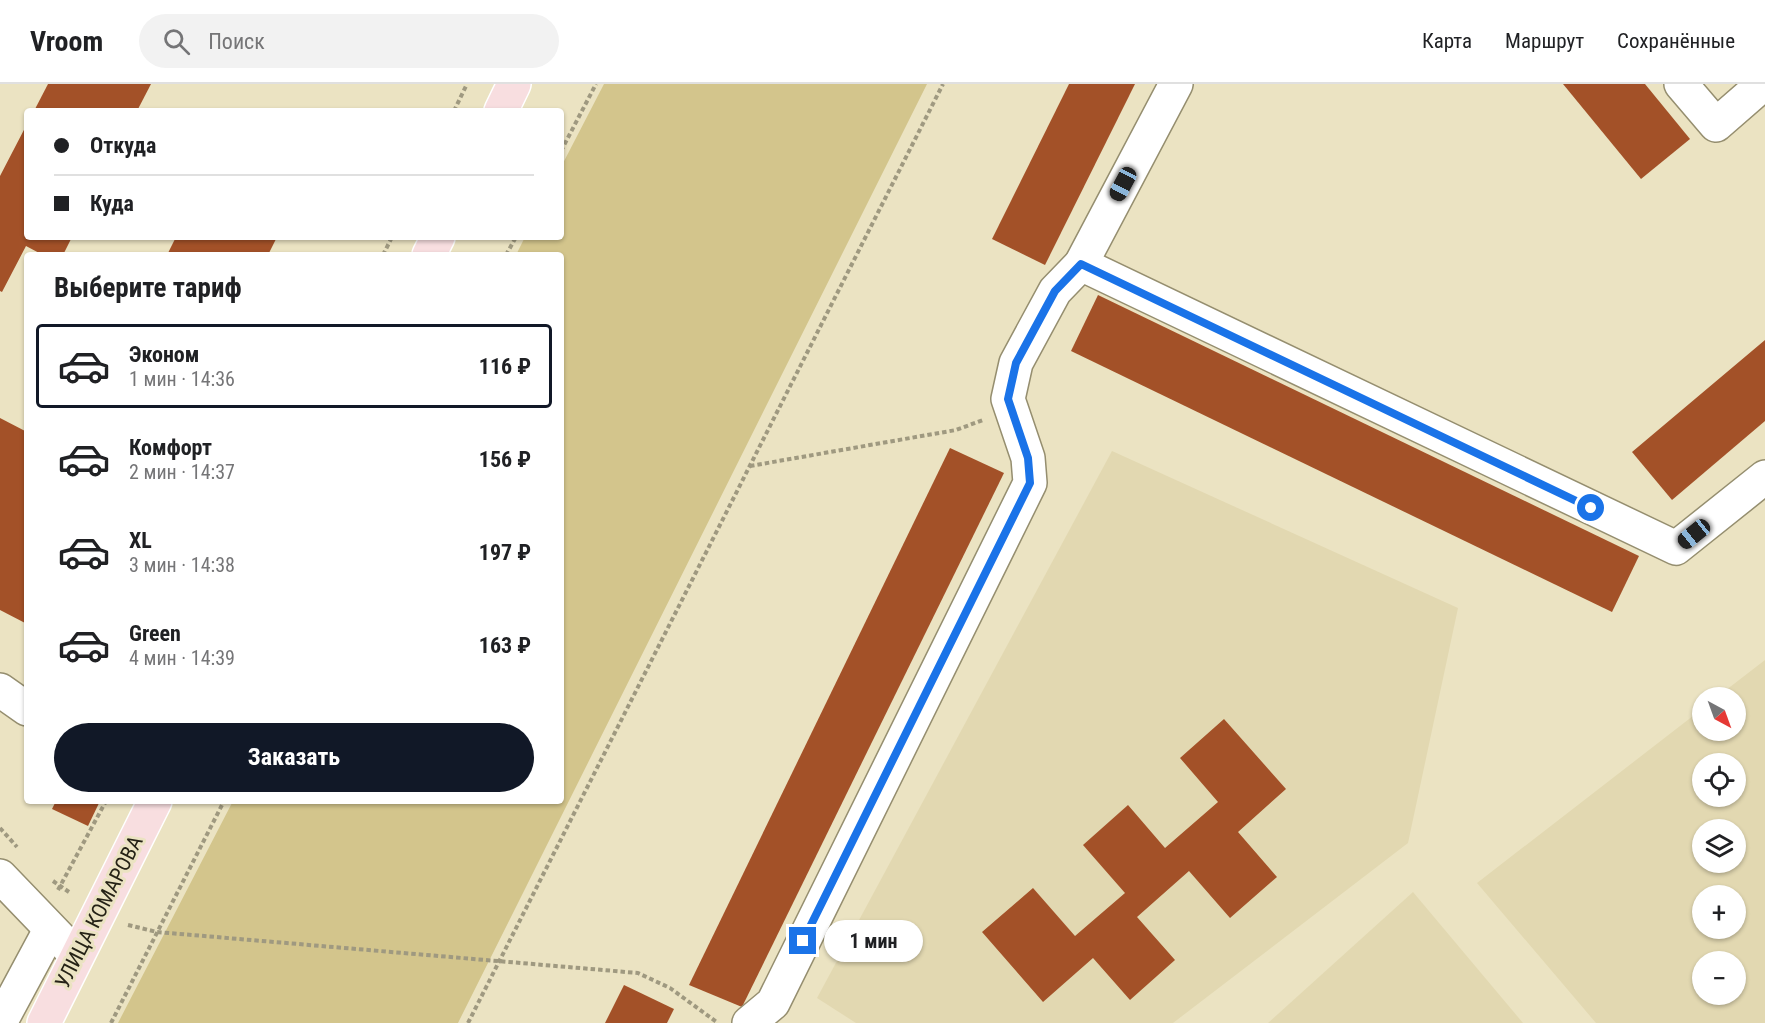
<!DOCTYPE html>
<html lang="ru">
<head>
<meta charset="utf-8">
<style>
	body { margin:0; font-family:"Roboto Condensed",sans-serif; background:#f2f2f2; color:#202124; height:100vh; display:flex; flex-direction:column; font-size:22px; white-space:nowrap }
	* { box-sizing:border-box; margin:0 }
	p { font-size:20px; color:#757577 }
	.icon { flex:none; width:33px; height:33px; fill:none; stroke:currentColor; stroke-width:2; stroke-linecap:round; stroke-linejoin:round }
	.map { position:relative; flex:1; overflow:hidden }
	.details { position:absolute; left:24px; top:168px; width:540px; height:552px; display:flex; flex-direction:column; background:#fff; border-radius:6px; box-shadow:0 2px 4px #0004 }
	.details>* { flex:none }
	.banner { position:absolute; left:24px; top:24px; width:540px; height:132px; border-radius:6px; box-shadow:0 2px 4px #0004; display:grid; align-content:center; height:132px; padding:0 30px; background:#fff }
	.needle { width:39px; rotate:139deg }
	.buttons { position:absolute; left:1692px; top:603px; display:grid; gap:12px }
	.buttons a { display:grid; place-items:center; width:54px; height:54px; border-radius:50%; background:#fff; box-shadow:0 2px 4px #0004; font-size:30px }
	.end { position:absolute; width:27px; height:27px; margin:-14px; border:8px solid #1a73e8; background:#fff; box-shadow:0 0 0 3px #fff }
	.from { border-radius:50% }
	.bubble { position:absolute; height:42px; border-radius:21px; background:#fff; box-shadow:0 2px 4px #0004; font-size:20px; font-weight:700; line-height:42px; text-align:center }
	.car { position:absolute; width:18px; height:36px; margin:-18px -9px; border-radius:8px; box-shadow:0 0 4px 2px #0007; background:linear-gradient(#222 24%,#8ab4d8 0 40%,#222 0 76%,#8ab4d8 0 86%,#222 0) }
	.banner b { display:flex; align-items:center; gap:21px; height:57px; font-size:22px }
	.banner b+b { border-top:2px solid #e0e0e0 }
	.banner i { width:15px; height:15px; background:#202124 }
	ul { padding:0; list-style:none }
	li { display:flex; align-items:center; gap:18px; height:84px; margin:0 12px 9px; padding:0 18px; border:3px solid transparent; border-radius:6px }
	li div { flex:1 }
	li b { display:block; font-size:22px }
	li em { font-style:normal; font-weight:700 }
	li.current { border-color:#111827 }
	li>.icon { width:54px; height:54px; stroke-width:1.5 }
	h2 { padding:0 30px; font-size:27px; line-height:72px }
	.action { display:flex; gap:12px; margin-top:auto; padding:12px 30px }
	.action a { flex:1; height:69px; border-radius:36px; background:#111827; color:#fff; font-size:24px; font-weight:700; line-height:69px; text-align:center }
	header { display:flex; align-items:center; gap:36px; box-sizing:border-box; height:84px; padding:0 30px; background:#fff; border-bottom:2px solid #e0e0e0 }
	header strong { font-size:28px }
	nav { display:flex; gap:33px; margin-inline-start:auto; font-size:21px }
	.search { width:420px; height:54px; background:#f2f2f2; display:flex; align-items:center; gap:15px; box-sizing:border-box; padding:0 21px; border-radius:33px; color:#757577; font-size:22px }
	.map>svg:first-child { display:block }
	.built { fill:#e2d8b1; fill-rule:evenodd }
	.green { fill:#d3c58c }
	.building { fill:#a35128 }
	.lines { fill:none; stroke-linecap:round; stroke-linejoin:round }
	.minor-casing { stroke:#958e6f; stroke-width:36 }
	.major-casing { stroke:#fff; stroke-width:36 }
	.path { stroke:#9f9980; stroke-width:4; stroke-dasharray:4.5 3; stroke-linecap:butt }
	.minor { stroke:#fff; stroke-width:33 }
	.major { stroke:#f8dee0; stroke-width:33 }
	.route { stroke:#1a73e8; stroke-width:8 }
	.labels { text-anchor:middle; stroke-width:6; stroke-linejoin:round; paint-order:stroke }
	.street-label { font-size:21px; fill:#252216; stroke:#ebe3c2 }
</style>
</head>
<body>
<header>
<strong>Vroom</strong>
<div class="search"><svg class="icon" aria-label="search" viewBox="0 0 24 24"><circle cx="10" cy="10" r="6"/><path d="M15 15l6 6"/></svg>Поиск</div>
<nav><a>Карта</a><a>Маршрут</a><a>Сохранённые</a></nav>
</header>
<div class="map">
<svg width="1765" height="939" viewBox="0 0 1765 939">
	<rect width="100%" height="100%" fill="#ebe3c2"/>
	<g class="built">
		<path d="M 1112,367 L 1458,524 L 1408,759 L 1173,939 L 856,939 L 817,914 Z"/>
		<path d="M 1765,576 L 1765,939 L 1596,939 L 1477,799 L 1702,625 L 1702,646 L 1736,646 L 1736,614 L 1717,613 ZM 1702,680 L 1736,680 L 1736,712 L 1702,712 ZM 1702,746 L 1736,746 L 1736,778 L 1702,778 ZM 1702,812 L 1736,812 L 1736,844 L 1702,844 ZM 1702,878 L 1736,878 L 1736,910 L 1702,910 Z"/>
		<path d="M 1413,808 L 1523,939 L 1268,939 Z"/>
	</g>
	<path class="green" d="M 604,0 L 927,0 L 458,939 L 118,939 L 233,717 L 561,717 L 561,171 L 516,171 L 525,153 L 561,153 L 561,83 Z"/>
	<g class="building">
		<path d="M 48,0 L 151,0 L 137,27 L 34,27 Z"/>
		<path d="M 1069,0 L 1135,0 L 1045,181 L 992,155 Z"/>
		<path d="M 1563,0 L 1645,0 L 1690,55 L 1641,95 Z"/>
		<path d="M 27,40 L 27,153 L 72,153 L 63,171 L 43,171 L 26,162 L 2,208 L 0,207 L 0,92 Z"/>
		<path d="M 176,153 L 277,153 L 268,171 L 167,171 Z"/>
		<path d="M 1098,211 L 1639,472 L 1612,528 L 1071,267 Z"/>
		<path d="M 1765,256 L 1765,337 L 1672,416 L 1632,368 Z"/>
		<path d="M 0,334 L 27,348 L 27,540 L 0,526 Z"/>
		<path d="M 950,364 L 1004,389 L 742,923 L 689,901 Z"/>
		<path d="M 1224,635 L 1286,705 L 1238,748 L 1277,793 L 1230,834 L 1189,787 L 1137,833 L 1175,876 L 1130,916 L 1093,874 L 1043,918 L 982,848 L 1033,804 L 1075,852 L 1125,809 L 1083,761 L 1128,721 L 1165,764 L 1218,718 L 1180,674 Z"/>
		<path d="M 56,717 L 100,717 L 88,742 L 52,725 Z"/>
		<path d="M 624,901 L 674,925 L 667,939 L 605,939 Z"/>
	</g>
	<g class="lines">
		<defs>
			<g id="minor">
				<path d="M 1681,0 L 1716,41 L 1763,0"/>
				<path d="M 1081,180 L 1676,464 L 1765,393"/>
				<path d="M 0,606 L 27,625"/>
				<path d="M 0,792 L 76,871"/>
				<path d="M 0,939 L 50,846"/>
				<path d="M 749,939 L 773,919 L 1030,399 L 1028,374 L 1008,315 L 1016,279 L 1055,207 L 1081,180 L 1176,0"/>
			</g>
			<g id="major">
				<path d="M 501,27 L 514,0"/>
				<path d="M 429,171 L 438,153"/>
				<path d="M 44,939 L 155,717"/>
			</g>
		</defs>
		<use href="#minor" class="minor-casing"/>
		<use href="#major" class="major-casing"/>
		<g class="path">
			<path d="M 454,27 L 467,0"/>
			<path d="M 561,67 L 596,0"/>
			<path d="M 383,171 L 392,153"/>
			<path d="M 506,171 L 516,153"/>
			<path d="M 750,382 L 956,346 L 983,336"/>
			<path d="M 0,744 L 17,763"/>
			<path d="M 53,797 L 69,808"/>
			<path d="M 58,806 L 106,717"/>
			<path d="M 128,841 L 157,848 L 638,889 L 670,904 L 718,939"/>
			<path d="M 111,939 L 224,717"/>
			<path d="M 468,939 L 943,0"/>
		</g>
		<use href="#minor" class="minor"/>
		<use href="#major" class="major"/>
	</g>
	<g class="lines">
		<path class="route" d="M 803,857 L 1030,399 L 1028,374 L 1008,315 L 1016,279 L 1055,207 L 1081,180 L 1591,424"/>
	</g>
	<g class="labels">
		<g class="street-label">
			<text transform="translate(99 828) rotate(-63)" y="7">УЛИЦА КОМАРОВА</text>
		</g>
	</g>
</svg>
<div class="buttons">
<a><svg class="needle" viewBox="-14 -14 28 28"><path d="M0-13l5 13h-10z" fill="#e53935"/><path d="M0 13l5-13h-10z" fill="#757577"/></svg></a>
<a><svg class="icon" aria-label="locate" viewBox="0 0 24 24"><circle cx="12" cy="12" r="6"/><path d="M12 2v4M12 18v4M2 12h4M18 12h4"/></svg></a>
<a><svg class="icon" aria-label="layers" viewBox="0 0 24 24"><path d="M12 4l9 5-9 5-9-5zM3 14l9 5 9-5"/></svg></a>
<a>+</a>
<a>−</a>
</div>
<i class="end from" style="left:1591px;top:424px"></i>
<i class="end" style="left:803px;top:857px"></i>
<div class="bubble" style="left:824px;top:836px;width:99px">1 мин</div>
<i class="car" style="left:1123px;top:100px;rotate:208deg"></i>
<i class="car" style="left:1694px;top:450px;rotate:231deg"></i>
<div class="banner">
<b><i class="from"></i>Откуда</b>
<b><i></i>Куда</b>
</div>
<section class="details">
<h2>Выберите тариф</h2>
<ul>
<li class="current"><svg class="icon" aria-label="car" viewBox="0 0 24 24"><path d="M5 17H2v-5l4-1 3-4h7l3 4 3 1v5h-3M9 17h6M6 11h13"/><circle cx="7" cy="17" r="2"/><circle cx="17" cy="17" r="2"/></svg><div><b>Эконом</b><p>1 мин · 14:36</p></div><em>116 ₽</em></li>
<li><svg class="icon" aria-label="car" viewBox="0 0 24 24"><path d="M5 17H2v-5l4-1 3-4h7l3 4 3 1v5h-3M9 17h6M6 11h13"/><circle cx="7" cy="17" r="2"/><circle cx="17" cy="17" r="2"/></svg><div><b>Комфорт</b><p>2 мин · 14:37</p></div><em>156 ₽</em></li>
<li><svg class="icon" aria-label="car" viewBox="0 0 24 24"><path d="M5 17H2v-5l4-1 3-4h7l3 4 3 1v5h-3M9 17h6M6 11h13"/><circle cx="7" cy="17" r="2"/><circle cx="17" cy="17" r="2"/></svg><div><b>XL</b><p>3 мин · 14:38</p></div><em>197 ₽</em></li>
<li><svg class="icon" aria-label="car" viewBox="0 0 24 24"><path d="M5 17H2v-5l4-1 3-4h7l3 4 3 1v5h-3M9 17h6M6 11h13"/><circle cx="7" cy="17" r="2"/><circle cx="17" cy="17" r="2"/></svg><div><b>Green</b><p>4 мин · 14:39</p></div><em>163 ₽</em></li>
</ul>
<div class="action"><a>Заказать</a></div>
</section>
</div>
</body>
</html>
